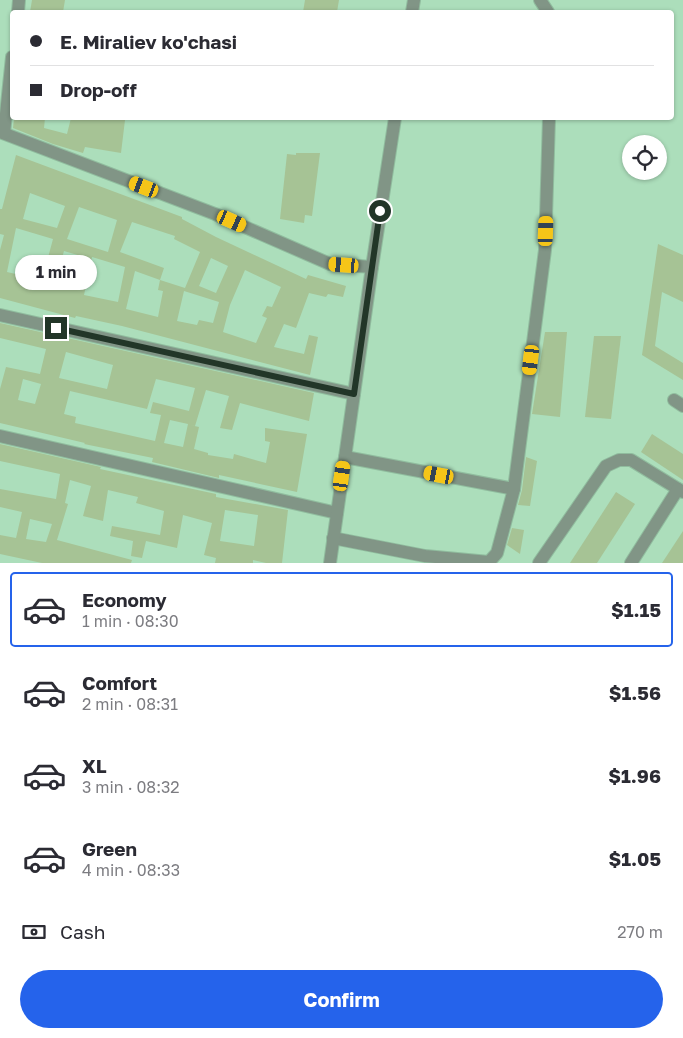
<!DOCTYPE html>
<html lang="en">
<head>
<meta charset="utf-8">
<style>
	body { margin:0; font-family:"Golos Text",sans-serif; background:#f2f2f3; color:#2b2b33; height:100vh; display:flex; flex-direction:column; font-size:19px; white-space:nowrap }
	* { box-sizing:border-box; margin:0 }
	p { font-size:16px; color:#7c7c81 }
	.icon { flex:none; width:28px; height:28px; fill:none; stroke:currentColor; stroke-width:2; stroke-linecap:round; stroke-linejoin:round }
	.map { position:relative; height:563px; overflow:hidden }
	.details { display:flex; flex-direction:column; background:#fff; flex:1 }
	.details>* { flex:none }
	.top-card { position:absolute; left:10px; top:10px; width:664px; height:110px; border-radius:5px; box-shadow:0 1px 4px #0004; display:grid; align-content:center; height:110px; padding:0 20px; background:#fff }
	.tools { position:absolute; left:622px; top:135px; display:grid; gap:10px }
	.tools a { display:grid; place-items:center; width:45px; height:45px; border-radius:50%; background:#fff; box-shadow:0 1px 4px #0004; font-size:25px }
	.end { position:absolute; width:22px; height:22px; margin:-11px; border:6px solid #223628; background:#fff; box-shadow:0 0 0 2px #fff }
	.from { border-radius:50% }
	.bubble { position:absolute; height:35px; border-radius:18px; background:#fff; box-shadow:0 1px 4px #0004; font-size:16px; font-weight:700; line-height:35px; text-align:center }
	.car { position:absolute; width:15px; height:30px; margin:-15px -8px; border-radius:6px; box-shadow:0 0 4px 1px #0007; background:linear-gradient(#f5c518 24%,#345 0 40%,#f5c518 0 76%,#345 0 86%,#f5c518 0) }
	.top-card b { display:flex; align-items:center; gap:18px; height:48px; font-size:19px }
	.top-card b+b { border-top:1px solid #e1e1e2 }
	.top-card i { width:12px; height:12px; background:#2b2b33 }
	ul { padding:9px 0 0; list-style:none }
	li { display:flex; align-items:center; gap:15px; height:75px; margin:0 10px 8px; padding:0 10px; border:2px solid transparent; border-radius:5px }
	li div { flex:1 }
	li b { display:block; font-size:19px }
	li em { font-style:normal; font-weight:700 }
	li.active { border-color:#2563eb }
	li>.icon { width:45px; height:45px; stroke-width:1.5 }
	.pay { display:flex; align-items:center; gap:12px; height:55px; padding:0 20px; font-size:19px }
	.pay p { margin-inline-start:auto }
	.button { display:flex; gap:10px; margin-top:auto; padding:10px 20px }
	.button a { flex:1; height:58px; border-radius:30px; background:#2563eb; color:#fff; font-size:20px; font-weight:700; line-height:58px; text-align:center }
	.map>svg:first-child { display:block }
	.building { fill:#a6c395; fill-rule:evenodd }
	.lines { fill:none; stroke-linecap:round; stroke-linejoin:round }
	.minor-casing { stroke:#90bc9e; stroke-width:14 }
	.minor { stroke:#819586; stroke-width:12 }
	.route { stroke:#223628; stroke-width:6 }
</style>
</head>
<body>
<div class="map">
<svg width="683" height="563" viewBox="0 0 683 563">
	<rect width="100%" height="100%" fill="#acdebb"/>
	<g class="building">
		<path d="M 32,0 L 65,0 L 63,12 L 30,12 Z"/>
		<path d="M 305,0 L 339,0 L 337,12 L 303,12 Z"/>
		<path d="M 14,118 L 45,118 L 44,128 L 67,134 L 71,118 L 125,120 L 121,153 L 85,147 L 83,153 L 53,144 L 13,128 Z"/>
		<path d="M 296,153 L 320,153 L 312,216 L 305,215 L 304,223 L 280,219 L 287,154 L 296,155 Z"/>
		<path d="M 16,155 L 182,217 L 182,219 L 216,237 L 306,279 L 308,275 L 346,286 L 343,297 L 328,294 L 326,297 L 309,293 L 296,328 L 284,324 L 274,347 L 304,354 L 309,335 L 318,337 L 310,375 L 122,326 L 76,316 L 75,318 L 0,298 L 0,250 L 4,235 L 0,234 L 0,209 L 2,209 ZM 30,193 L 65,206 L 57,228 L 23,219 ZM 79,207 L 117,220 L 108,252 L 67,239 ZM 132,222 L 175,236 L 174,239 L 200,252 L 185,288 L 160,280 L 164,268 L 120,252 ZM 16,228 L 53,239 L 42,280 L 7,272 ZM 64,251 L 81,256 L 75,288 L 55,283 ZM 92,257 L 125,267 L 118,302 L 84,295 ZM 211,258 L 228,266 L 216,293 L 199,286 ZM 245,270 L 281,287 L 272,307 L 267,306 L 262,316 L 267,318 L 256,343 L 223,332 L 230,305 ZM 135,271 L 160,280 L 158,290 L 163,291 L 158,317 L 126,309 ZM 184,291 L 219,302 L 213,323 L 199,320 L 197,325 L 177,321 Z"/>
		<path d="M 658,244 L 683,255 L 683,302 L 662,292 L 655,346 L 683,363 L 683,380 L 642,355 Z"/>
		<path d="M 0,323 L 314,393 L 309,421 L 240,403 L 232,430 L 220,428 L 229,396 L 206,390 L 195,426 L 190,425 L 199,427 L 194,449 L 208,453 L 208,455 L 233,459 L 234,454 L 266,463 L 270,442 L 265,441 L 265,428 L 307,434 L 297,492 L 219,475 L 219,478 L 152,462 L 153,458 L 84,444 L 85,443 L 0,423 L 0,389 L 6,367 L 40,374 L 46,349 L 0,338 ZM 66,352 L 113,365 L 107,389 L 59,378 ZM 23,379 L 41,384 L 35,404 L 18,400 ZM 156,379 L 195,388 L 189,411 L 153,402 L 150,413 L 161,415 L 155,441 L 75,423 L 76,417 L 64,414 L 70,391 L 147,409 ZM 170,420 L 188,424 L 183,447 L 164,443 Z"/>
		<path d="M 545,332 L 567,332 L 560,417 L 532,414 Z"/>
		<path d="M 594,336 L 621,336 L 611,419 L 585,417 Z"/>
		<path d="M 652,434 L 683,454 L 683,480 L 641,452 Z"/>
		<path d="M 0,444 L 101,467 L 100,469 L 216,494 L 216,497 L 288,510 L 282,563 L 266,563 L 253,560 L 253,563 L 215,563 L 216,558 L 204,555 L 212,523 L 183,515 L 177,548 L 146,541 L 142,558 L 131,556 L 133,541 L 110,536 L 112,526 L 160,535 L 164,511 L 136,503 L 138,497 L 108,490 L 103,521 L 83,516 L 91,486 L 70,480 L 65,503 L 68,504 L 57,540 L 132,560 L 131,563 L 42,563 L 0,554 L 0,535 L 16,538 L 22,512 L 0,507 L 0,489 L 56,499 L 60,474 L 0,461 ZM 225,510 L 258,515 L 254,546 L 220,541 ZM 30,519 L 52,524 L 46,542 L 26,539 Z"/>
		<path d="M 526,457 L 537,461 L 530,506 L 518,505 L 522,490 Z"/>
		<path d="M 616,492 L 635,504 L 597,563 L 570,563 Z"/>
		<path d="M 512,528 L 524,530 L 520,554 L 507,545 Z"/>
		<path d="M 683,531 L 683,563 L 662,563 Z"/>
	</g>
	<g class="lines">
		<defs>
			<g id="minor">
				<path d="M 540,0 L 548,12"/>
				<path d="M 18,12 L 19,0"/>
				<path d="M 412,12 L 414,0"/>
				<path d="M 0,132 L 215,214 L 330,264 L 372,267"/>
				<path d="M 4,133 L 12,57"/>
				<path d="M 0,315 L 354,394"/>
				<path d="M 674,400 L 683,406"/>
				<path d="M 0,436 L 337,513"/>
				<path d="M 345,457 L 514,489"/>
				<path d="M 333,538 L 425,556 L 489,562 L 497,553 L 514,489 L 545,250 L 549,118"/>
				<path d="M 330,563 L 372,267 L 395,118"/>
				<path d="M 539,563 L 606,466 L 619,460 L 631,460 L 683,492"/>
				<path d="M 631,563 L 678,489"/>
			</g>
		</defs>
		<use href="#minor" class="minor-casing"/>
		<use href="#minor" class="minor"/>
	</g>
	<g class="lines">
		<path class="route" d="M 56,328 L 354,394 L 380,211"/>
	</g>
</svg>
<div class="tools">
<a><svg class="icon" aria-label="locate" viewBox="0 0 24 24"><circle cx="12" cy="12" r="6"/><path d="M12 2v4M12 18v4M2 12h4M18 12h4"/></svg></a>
</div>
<i class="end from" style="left:380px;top:211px"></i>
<i class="end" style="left:56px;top:328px"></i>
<div class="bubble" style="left:15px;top:255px;width:82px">1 min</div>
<i class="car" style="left:144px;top:187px;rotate:291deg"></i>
<i class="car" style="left:232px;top:221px;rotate:114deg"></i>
<i class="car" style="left:546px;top:231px;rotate:2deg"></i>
<i class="car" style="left:344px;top:265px;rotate:274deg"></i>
<i class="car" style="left:531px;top:360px;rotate:187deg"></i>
<i class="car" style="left:439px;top:475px;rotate:281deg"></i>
<i class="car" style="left:342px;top:476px;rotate:8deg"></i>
<div class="top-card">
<b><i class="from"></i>E. Miraliev ko'chasi</b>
<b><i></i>Drop-off</b>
</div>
</div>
<section class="details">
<ul>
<li class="active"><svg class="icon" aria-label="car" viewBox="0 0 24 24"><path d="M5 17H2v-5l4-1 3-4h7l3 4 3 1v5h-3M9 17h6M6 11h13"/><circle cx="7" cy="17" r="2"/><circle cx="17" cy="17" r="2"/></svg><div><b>Economy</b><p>1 min · 08:30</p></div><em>$1.15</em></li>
<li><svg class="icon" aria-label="car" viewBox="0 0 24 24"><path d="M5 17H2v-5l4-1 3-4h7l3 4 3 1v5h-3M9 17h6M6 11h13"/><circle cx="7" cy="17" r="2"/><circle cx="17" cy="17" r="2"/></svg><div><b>Comfort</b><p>2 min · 08:31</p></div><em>$1.56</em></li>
<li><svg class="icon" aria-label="car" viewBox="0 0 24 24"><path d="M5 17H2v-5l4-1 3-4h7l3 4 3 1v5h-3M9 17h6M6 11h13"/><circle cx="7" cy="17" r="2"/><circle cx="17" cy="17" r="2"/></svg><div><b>XL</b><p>3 min · 08:32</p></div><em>$1.96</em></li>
<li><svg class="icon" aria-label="car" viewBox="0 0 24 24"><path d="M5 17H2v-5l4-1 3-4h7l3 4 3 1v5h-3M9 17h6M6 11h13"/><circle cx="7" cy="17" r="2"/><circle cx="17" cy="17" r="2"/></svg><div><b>Green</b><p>4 min · 08:33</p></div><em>$1.05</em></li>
</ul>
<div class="pay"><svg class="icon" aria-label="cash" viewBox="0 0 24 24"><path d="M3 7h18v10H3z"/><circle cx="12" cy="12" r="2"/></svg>Cash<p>270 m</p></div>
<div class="button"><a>Confirm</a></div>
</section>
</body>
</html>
